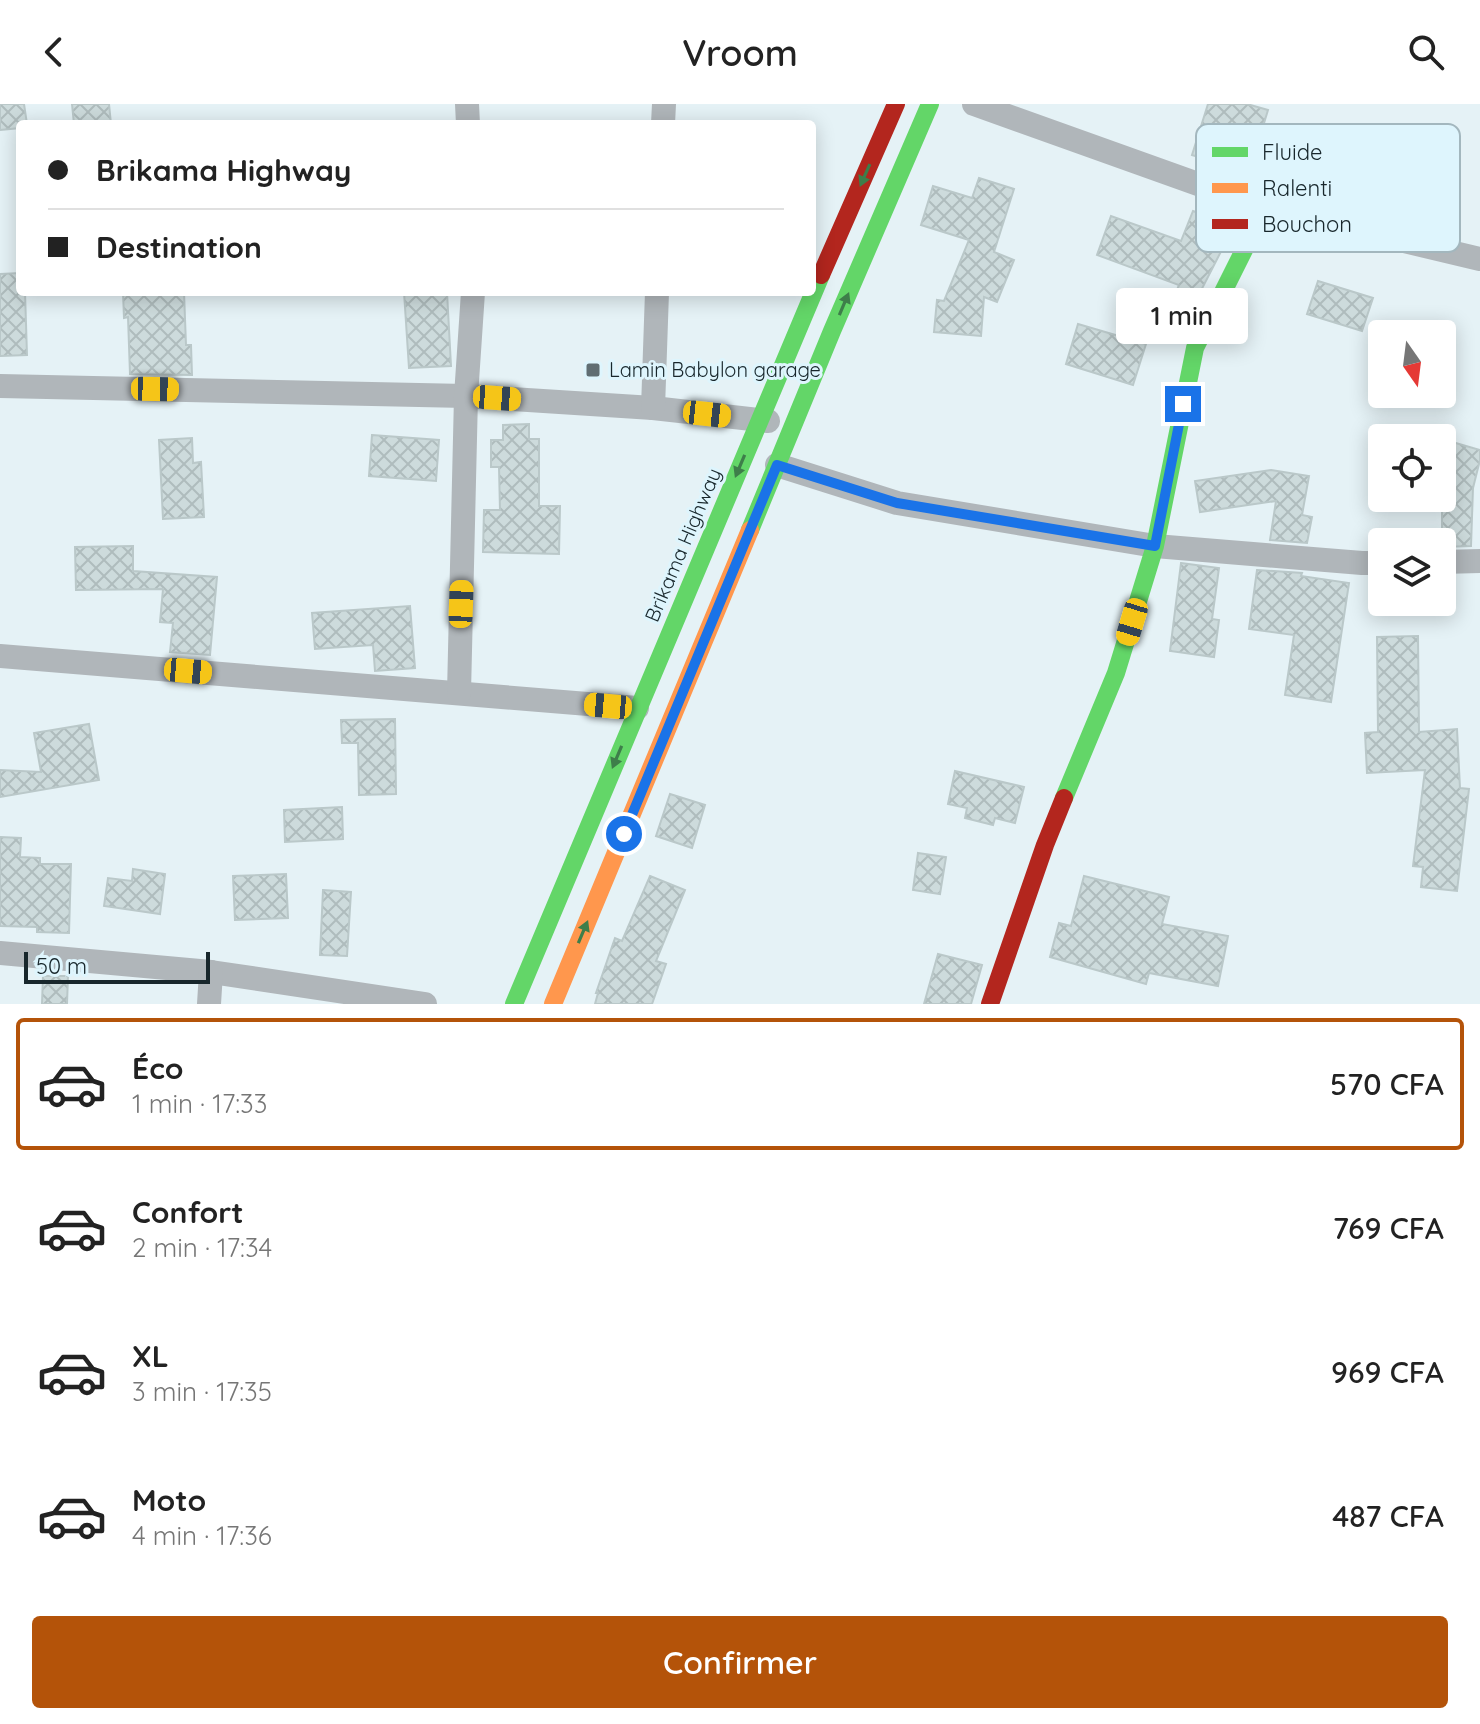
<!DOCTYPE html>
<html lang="fr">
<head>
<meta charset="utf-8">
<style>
	body { margin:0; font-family:Quicksand,sans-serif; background:#f6f6f6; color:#222; height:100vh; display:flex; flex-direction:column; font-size:30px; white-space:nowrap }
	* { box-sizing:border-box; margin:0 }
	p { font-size:26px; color:#767676 }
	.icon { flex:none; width:44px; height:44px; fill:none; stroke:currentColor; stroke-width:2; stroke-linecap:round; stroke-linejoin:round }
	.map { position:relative; height:900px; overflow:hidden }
	.details { display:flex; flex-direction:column; background:#fff; flex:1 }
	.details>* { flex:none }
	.hud { position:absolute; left:16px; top:16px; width:800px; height:176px; border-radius:8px; box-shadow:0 4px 20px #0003; display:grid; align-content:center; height:176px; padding:0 32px; background:#fff }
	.needle { width:52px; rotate:166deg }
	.tools { position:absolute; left:1368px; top:216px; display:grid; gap:16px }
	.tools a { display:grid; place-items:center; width:88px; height:88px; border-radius:8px; background:#fff; box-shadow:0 4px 20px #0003; font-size:40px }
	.scale { position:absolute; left:24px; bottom:20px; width:186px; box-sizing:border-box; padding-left:8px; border:4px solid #18272c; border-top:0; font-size:22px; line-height:28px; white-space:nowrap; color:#18272c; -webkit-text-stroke:6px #def5fd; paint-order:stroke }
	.end { position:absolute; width:36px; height:36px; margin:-18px; border:10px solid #1a73e8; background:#fff; box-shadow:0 0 0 4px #fff }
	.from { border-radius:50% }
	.bubble { position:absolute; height:56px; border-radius:8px; background:#fff; box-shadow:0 4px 20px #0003; font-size:26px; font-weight:600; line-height:56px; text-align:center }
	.car { position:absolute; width:24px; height:48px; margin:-24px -12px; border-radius:10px; box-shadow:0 0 6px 2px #0007; background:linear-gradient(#f5c518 24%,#345 0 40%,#f5c518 0 76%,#345 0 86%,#f5c518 0) }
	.hud b { display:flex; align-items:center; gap:28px; height:76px; font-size:30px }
	.hud b+b { border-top:2px solid #e0e0e0 }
	.hud i { width:20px; height:20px; background:#222 }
	ul { padding:14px 0 0; list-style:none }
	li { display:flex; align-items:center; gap:24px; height:132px; margin:0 16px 12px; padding:0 16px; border:4px solid transparent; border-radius:8px }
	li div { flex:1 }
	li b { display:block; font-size:30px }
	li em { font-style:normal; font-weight:600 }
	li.on { border-color:#b45309 }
	li>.icon { width:72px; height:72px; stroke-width:1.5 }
	.button { display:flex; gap:16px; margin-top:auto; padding:16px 32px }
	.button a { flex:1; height:92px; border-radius:8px; background:#b45309; color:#fff; font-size:32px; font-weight:600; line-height:92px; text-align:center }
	header { display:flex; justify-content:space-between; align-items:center; height:104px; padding:0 32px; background:#fff; font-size:36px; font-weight:600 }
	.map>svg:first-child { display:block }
	.building { fill:url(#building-cross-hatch); stroke:#bac8c9; stroke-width:2 }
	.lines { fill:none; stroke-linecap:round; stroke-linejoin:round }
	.street { stroke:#b0b6ba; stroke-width:24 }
	.fast { stroke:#63d668; stroke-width:18 }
	.slow { stroke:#ff974d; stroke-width:18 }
	.jam { stroke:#b3261e; stroke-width:18 }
	.oneway { fill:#3e7e4a }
	.route { stroke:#1a73e8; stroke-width:10 }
	.poi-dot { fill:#606e73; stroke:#def5fd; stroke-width:3 }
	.labels { text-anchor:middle; stroke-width:6; stroke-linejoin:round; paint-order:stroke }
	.poi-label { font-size:20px; fill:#18272c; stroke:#def5fd; text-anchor:start }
	.street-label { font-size:20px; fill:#18272c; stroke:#def5fd }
	.key { fill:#def5fd; stroke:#a3b7be; stroke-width:2 }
	.key-label { font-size:22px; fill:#18272c }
</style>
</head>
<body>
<header><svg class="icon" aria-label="back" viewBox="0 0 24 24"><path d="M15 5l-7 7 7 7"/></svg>Vroom<svg class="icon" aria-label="search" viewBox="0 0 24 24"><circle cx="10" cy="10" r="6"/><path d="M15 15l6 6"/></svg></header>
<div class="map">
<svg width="1480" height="900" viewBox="0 0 1480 900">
	<defs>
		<pattern id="building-cross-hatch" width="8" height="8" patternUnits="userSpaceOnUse" patternTransform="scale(2)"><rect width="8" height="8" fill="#cddbdc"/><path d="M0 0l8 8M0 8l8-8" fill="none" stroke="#afbcbd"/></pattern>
	</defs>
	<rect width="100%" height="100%" fill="#e5f2f6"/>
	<g class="building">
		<path d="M 0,0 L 24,0 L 27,20 L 20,20 L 20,24 L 0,26 Z"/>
		<path d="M 72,0 L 109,0 L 111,20 L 74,20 Z"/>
		<path d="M 1208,0 L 1247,0 L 1268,6 L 1258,39 L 1248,36 L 1239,65 L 1192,51 Z"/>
		<path d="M 979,74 L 1014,85 L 994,148 L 1014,156 L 997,198 L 984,193 L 981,232 L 934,228 L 937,196 L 944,197 L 969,136 L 921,121 L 933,82 L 972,94 Z"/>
		<path d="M 1193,107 L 1234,122 L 1189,210 L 1170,203 L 1179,181 L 1097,151 L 1111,112 L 1181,137 Z"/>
		<path d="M 20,169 L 20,188 L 25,188 L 27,251 L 0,252 L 0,170 Z"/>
		<path d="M 1318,177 L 1373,194 L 1362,227 L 1307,210 Z"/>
		<path d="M 123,188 L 184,188 L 186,241 L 191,241 L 192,271 L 130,270 L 128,213 L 124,214 Z"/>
		<path d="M 404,188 L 447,188 L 451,262 L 409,264 Z"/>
		<path d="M 1078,220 L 1146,240 L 1133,281 L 1066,260 Z"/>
		<path d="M 529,320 L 529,335 L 539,335 L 539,402 L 560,402 L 559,450 L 483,448 L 484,406 L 500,406 L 499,363 L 491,363 L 491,336 L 503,336 L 503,321 Z"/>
		<path d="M 372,331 L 439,336 L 436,377 L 369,372 Z"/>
		<path d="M 192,334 L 193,359 L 201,358 L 204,413 L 163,415 L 159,336 Z"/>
		<path d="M 1442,335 L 1480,346 L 1480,356 L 1473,384 L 1471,442 L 1442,443 Z"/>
		<path d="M 1271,366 L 1309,372 L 1302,411 L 1312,413 L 1307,439 L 1270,436 L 1276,397 L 1200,408 L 1195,377 Z"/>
		<path d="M 133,442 L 133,467 L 217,473 L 210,551 L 170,548 L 173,519 L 160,518 L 163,485 L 76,486 L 75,443 Z"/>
		<path d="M 1181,459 L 1219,464 L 1212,515 L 1219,516 L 1214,553 L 1170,547 Z"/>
		<path d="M 1257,466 L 1302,469 L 1301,472 L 1349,479 L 1331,598 L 1285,591 L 1294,531 L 1249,525 Z"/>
		<path d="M 410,502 L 415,564 L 375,567 L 373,541 L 315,545 L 312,509 Z"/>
		<path d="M 1418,532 L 1419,628 L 1457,625 L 1460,684 L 1469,685 L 1457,787 L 1421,783 L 1423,763 L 1413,762 L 1425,666 L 1367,669 L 1365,629 L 1378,628 L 1377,533 Z"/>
		<path d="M 395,615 L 396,690 L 359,691 L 358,639 L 342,639 L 341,616 Z"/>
		<path d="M 89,620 L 99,676 L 0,693 L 0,666 L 41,668 L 34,629 Z"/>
		<path d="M 955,667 L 1024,683 L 1015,719 L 995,714 L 993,721 L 965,714 L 967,704 L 948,700 Z"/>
		<path d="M 670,690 L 705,701 L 692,744 L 656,732 Z"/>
		<path d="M 342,703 L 343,735 L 285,738 L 284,706 Z"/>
		<path d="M 0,733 L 21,734 L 20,753 L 40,754 L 40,760 L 71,760 L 69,829 L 37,828 L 37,823 L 0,822 Z"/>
		<path d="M 918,749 L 946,753 L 940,790 L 913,786 Z"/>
		<path d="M 133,765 L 165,770 L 160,810 L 104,802 L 108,774 L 132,777 Z"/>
		<path d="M 286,770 L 288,814 L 235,816 L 233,772 Z"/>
		<path d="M 650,772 L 685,786 L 656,857 L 666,860 L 652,900 L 595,900 L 598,889 L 596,889 L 615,834 L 622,837 Z"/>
		<path d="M 1084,772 L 1169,793 L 1162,820 L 1228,832 L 1218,882 L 1149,869 L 1146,880 L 1050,853 L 1059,819 L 1071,822 Z"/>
		<path d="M 323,786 L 351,788 L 347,852 L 320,851 Z"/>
		<path d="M 938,850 L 982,861 L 971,900 L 924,900 Z"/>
		<path d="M 43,872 L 68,872 L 67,900 L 42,900 Z"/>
	</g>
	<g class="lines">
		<g class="street">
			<path d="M 467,0 L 468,20"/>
			<path d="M 974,0 L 1265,104 L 1480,155"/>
			<path d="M 663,20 L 664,0"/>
			<path d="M 0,282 L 466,292 L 653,304 L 768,317"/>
			<path d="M 653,304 L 657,188"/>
			<path d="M 777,361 L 897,399 L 1155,442 L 1362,459 L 1382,459"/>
			<path d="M 1442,458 L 1480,457"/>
			<path d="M 0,552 L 637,604"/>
			<path d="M 459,589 L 466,292 L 473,188"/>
			<path d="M 0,849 L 211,868 L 425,900"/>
			<path d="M 209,900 L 211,868"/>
		</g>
		<g class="fast">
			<path d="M 750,426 L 832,227 L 930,0"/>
			<path d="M 1064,694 L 1116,569 L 1155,442 L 1195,244 L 1265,104"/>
			<path d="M 514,900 L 821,171"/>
		</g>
		<path class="slow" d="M 553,900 L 750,426"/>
		<g class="jam">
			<path d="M 821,171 L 896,0"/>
			<path d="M 990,900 L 1045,741 L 1064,694"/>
		</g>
	</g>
	<defs><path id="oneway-solid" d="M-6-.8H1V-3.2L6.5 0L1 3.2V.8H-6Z" transform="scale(2)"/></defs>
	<g class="oneway">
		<use href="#oneway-solid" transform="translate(865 71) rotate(114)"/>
		<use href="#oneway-solid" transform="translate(844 200) rotate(-67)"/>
		<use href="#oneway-solid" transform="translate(740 362) rotate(113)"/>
		<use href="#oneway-solid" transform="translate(617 653) rotate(113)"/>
		<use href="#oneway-solid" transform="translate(583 828) rotate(-67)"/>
	</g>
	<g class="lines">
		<path class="route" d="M 624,730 L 777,361 L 897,399 L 1155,442 L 1183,300"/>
	</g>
	<rect class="poi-dot" x="585" y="258" width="16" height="16" rx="4"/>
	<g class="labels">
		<g class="poi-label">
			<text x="609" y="273">Lamin Babylon garage</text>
		</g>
		<g class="street-label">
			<text transform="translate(683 441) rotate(-67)" y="7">Brikama Highway</text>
		</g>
	</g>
	<rect x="1196" y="20" width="264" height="128" rx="12" class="key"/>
	<rect x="1212" y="43" width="36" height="10" fill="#63d668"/>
	<rect x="1212" y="79" width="36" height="10" fill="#ff974d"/>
	<rect x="1212" y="115" width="36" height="10" fill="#b3261e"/>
	<g class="key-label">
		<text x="1262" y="56">Fluide</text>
		<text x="1262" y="92">Ralenti</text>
		<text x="1262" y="128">Bouchon</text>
	</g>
</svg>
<div class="tools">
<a><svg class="needle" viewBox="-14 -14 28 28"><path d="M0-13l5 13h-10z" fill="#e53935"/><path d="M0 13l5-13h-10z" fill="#767676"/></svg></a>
<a><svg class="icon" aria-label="locate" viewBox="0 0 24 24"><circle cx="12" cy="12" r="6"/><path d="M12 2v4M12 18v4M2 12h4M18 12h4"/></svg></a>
<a><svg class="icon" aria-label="layers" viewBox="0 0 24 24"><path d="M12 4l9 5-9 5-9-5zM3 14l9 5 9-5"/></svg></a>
</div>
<div class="scale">50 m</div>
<i class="end from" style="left:624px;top:730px"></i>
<i class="end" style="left:1183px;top:300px"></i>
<div class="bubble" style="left:1116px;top:184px;width:132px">1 min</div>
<i class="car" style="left:155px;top:285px;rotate:91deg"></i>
<i class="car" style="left:497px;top:294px;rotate:94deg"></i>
<i class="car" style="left:707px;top:310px;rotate:96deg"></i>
<i class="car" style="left:461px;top:500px;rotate:2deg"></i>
<i class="car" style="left:1132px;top:518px;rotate:197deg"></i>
<i class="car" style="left:188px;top:567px;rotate:95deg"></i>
<i class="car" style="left:608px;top:602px;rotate:275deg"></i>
<div class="hud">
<b><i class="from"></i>Brikama Highway</b>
<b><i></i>Destination</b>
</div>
</div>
<section class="details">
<ul>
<li class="on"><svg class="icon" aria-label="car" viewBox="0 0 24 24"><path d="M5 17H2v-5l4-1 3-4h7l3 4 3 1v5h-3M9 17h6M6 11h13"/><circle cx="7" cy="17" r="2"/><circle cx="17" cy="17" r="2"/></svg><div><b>Éco</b><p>1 min · 17:33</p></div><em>570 CFA</em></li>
<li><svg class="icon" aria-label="car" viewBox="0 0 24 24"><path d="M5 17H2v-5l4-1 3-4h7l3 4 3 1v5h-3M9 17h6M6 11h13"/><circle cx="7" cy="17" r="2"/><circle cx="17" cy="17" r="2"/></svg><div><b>Confort</b><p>2 min · 17:34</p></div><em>769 CFA</em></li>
<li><svg class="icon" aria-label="car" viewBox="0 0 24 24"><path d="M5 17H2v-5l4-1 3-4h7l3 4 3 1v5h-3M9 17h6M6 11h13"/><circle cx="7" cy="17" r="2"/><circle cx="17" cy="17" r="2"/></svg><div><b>XL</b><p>3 min · 17:35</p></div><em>969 CFA</em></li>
<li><svg class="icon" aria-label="car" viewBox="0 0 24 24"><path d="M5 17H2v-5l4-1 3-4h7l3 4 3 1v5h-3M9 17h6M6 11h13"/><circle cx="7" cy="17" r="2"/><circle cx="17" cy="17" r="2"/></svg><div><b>Moto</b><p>4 min · 17:36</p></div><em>487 CFA</em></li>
</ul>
<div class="button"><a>Confirmer</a></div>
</section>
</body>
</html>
